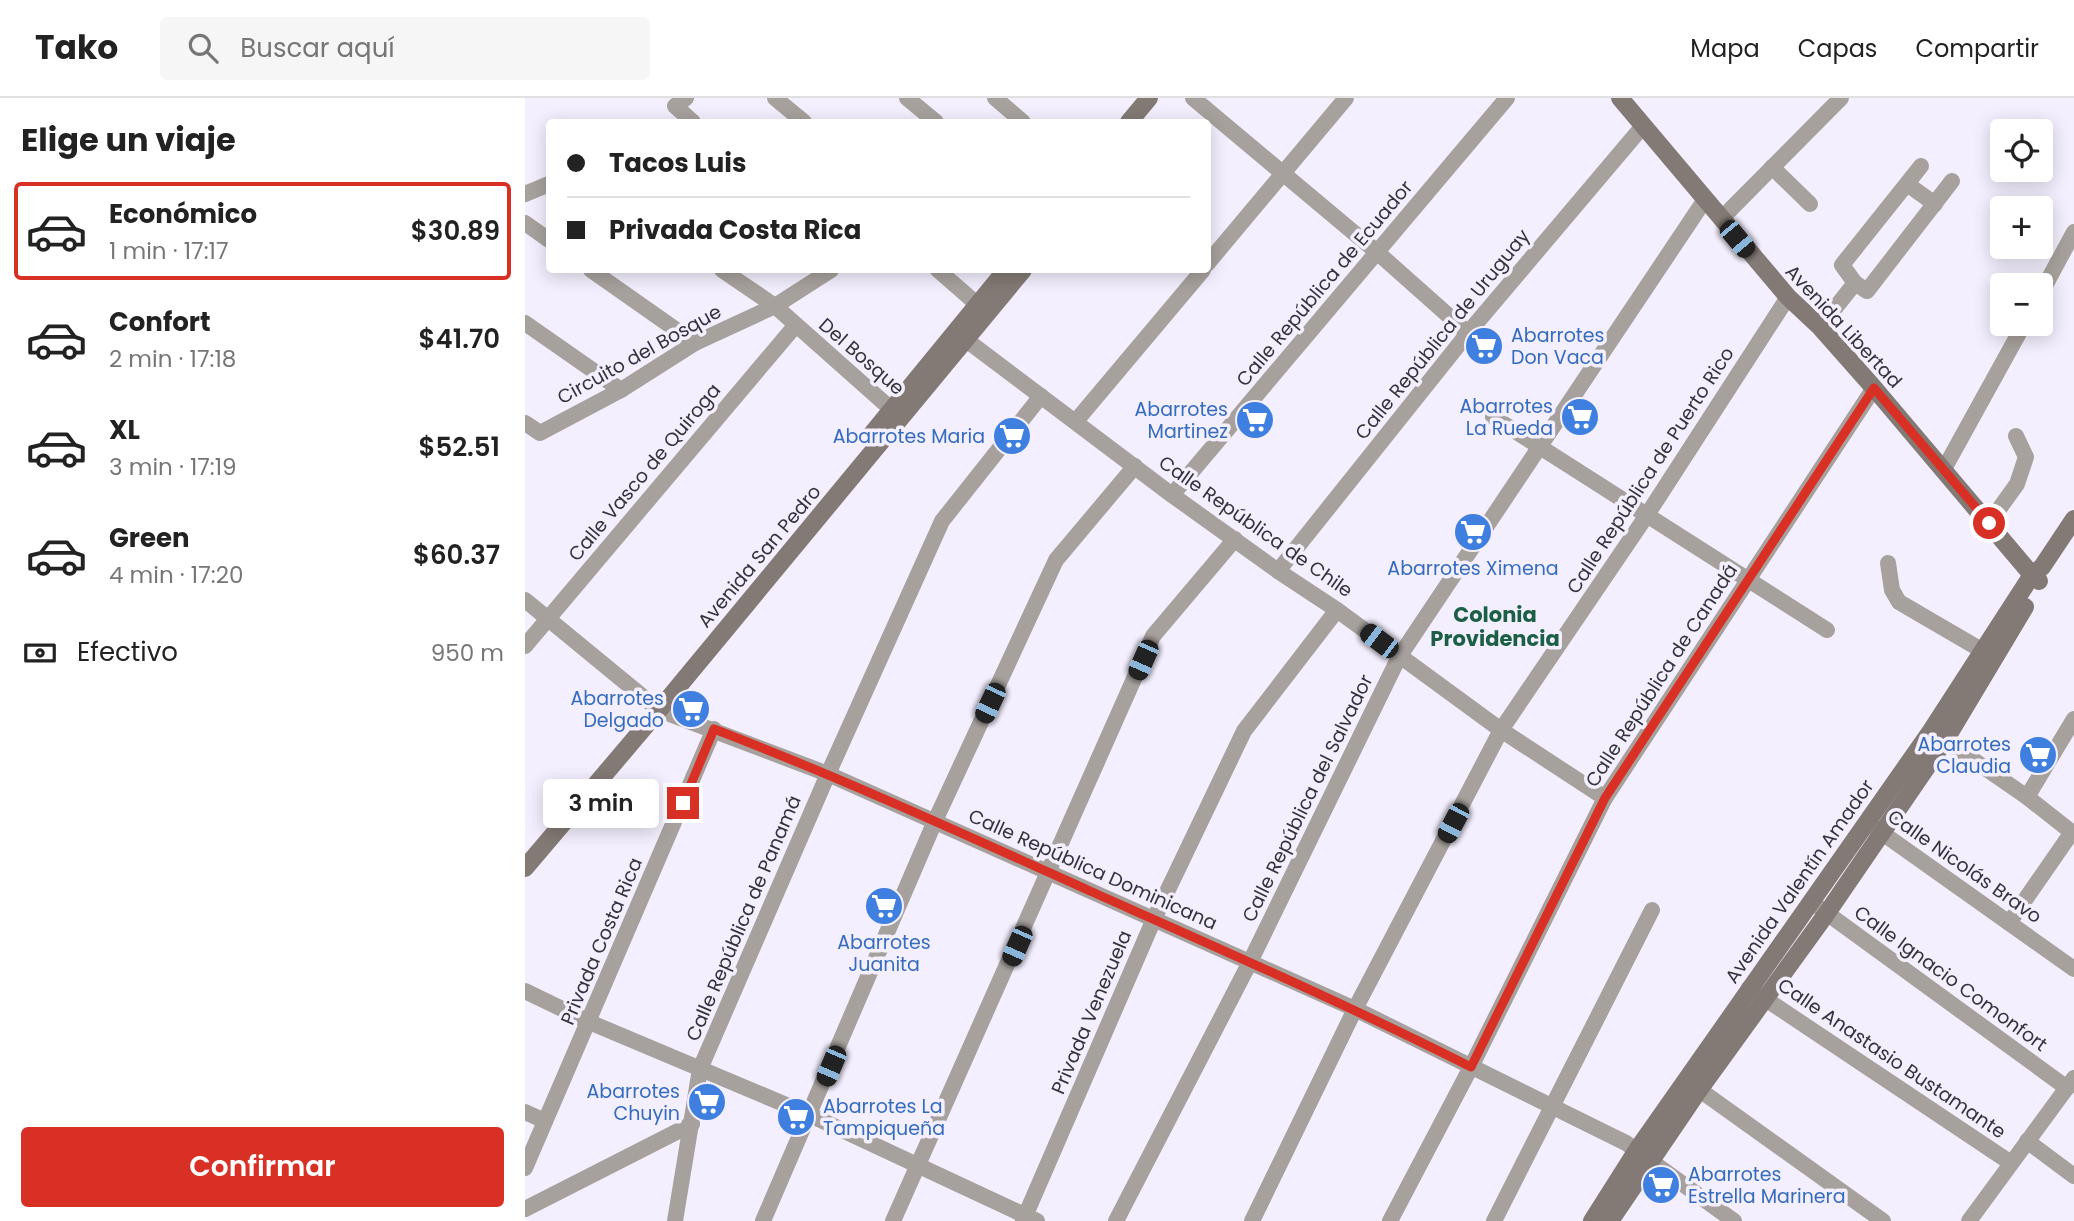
<!DOCTYPE html>
<html lang="es">
<head>
<meta charset="utf-8">
<style>
	body { margin:0; font-family:Poppins,sans-serif; background:#f6f6f6; color:#222; height:100vh; display:flex; flex-direction:column; font-size:26px; white-space:nowrap }
	* { box-sizing:border-box; margin:0 }
	p { font-size:23px; color:#767676 }
	.icon { flex:none; width:38px; height:38px; fill:none; stroke:currentColor; stroke-width:2; stroke-linecap:round; stroke-linejoin:round }
	.map { position:relative; flex:1; overflow:hidden }
	.drawer { display:flex; flex-direction:column; background:#fff; width:525px }
	.drawer>* { flex:none }
	.banner { position:absolute; left:21px; top:21px; width:665px; height:154px; border-radius:7px; box-shadow:0 4px 18px #0003; display:grid; align-content:center; height:154px; padding:0 21px; background:#fff }
	.tools { position:absolute; left:1465px; top:21px; display:grid; gap:14px }
	.tools a { display:grid; place-items:center; width:63px; height:63px; border-radius:7px; background:#fff; box-shadow:0 4px 18px #0003; font-size:35px }
	.end { position:absolute; width:32px; height:32px; margin:-16px; border:9px solid #d93025; background:#fff; box-shadow:0 0 0 4px #fff }
	.from { border-radius:50% }
	.bubble { position:absolute; height:49px; border-radius:7px; background:#fff; box-shadow:0 4px 18px #0003; font-size:23px; font-weight:600; line-height:49px; text-align:center }
	.car { position:absolute; width:21px; height:42px; margin:-21px -10px; border-radius:9px; box-shadow:0 0 5px 2px #0007; background:linear-gradient(#222 24%,#8ab4d8 0 40%,#222 0 76%,#8ab4d8 0 86%,#222 0) }
	.banner b { display:flex; align-items:center; gap:24px; height:66px; font-size:26px }
	.banner b+b { border-top:2px solid #e0e0e0 }
	.banner i { width:18px; height:18px; background:#222 }
	ul { padding:0; list-style:none }
	li { display:flex; align-items:center; gap:21px; height:98px; margin:0 14px 10px; padding:0 7px; border:4px solid transparent; border-radius:7px }
	li div { flex:1 }
	li b { display:block; font-size:26px }
	li em { font-style:normal; font-weight:600 }
	li.active { border-color:#d93025 }
	li>.icon { width:63px; height:63px; stroke-width:1.5 }
	h2 { padding:0 21px; font-size:32px; line-height:84px }
	.pay { display:flex; align-items:center; gap:18px; height:77px; padding:0 21px; font-size:26px }
	.pay p { margin-inline-start:auto }
	.primary-button { display:flex; gap:14px; margin-top:auto; padding:14px 21px }
	.primary-button a { flex:1; height:80px; border-radius:7px; background:#d93025; color:#fff; font-size:28px; font-weight:600; line-height:80px; text-align:center }
	header { display:flex; align-items:center; gap:42px; box-sizing:border-box; height:98px; padding:0 35px; background:#fff; border-bottom:2px solid #e0e0e0 }
	header strong { font-size:33px }
	nav { display:flex; gap:38px; margin-inline-start:auto; font-size:24px }
	.search { width:490px; height:63px; background:#f6f6f6; display:flex; align-items:center; gap:18px; box-sizing:border-box; padding:0 24px; border-radius:7px; color:#767676; font-size:26px }
	main { display:flex; flex:1; min-height:0 }
	.map>svg:first-child { display:block }
	.lines { fill:none; stroke-linecap:round; stroke-linejoin:round }
	.street { stroke:#a7a19d; stroke-width:16 }
	.secondary { stroke:#837a75; stroke-width:18 }
	.route { stroke:#d93025; stroke-width:9 }
	.labels { text-anchor:middle; stroke-width:7; stroke-linejoin:round; paint-order:stroke }
	.street-label { font-size:19px; fill:#343339; stroke:#f3effe }
	.shop-label { font-size:19px; fill:#366cbe; stroke:#f3effe; text-anchor:end }
	.neighbourhood-label { font-size:21px; font-weight:bold; fill:#1b5f45; stroke:#f3effe }
</style>
</head>
<body>
<header>
<strong>Tako</strong>
<div class="search"><svg class="icon" aria-label="search" viewBox="0 0 24 24"><circle cx="10" cy="10" r="6"/><path d="M15 15l6 6"/></svg>Buscar aquí</div>
<nav><a>Mapa</a><a>Capas</a><a>Compartir</a></nav>
</header>
<main>
<section class="drawer">
<h2>Elige un viaje</h2>
<ul>
<li class="active"><svg class="icon" aria-label="car" viewBox="0 0 24 24"><path d="M5 17H2v-5l4-1 3-4h7l3 4 3 1v5h-3M9 17h6M6 11h13"/><circle cx="7" cy="17" r="2"/><circle cx="17" cy="17" r="2"/></svg><div><b>Económico</b><p>1 min · 17:17</p></div><em>$30.89</em></li>
<li><svg class="icon" aria-label="car" viewBox="0 0 24 24"><path d="M5 17H2v-5l4-1 3-4h7l3 4 3 1v5h-3M9 17h6M6 11h13"/><circle cx="7" cy="17" r="2"/><circle cx="17" cy="17" r="2"/></svg><div><b>Confort</b><p>2 min · 17:18</p></div><em>$41.70</em></li>
<li><svg class="icon" aria-label="car" viewBox="0 0 24 24"><path d="M5 17H2v-5l4-1 3-4h7l3 4 3 1v5h-3M9 17h6M6 11h13"/><circle cx="7" cy="17" r="2"/><circle cx="17" cy="17" r="2"/></svg><div><b>XL</b><p>3 min · 17:19</p></div><em>$52.51</em></li>
<li><svg class="icon" aria-label="car" viewBox="0 0 24 24"><path d="M5 17H2v-5l4-1 3-4h7l3 4 3 1v5h-3M9 17h6M6 11h13"/><circle cx="7" cy="17" r="2"/><circle cx="17" cy="17" r="2"/></svg><div><b>Green</b><p>4 min · 17:20</p></div><em>$60.37</em></li>
</ul>
<div class="pay"><svg class="icon" aria-label="cash" viewBox="0 0 24 24"><path d="M3 7h18v10H3z"/><circle cx="12" cy="12" r="2"/></svg>Efectivo<p>950 m</p></div>
<div class="primary-button"><a>Confirmar</a></div>
</section>
<div class="map">
<svg width="1549" height="1123" viewBox="0 0 1549 1123">
	<rect width="100%" height="100%" fill="#f3effe"/>
	<g class="lines">
		<g class="street">
			<path d="M 161,0 L 150,8 L 168,24"/>
			<path d="M 250,0 L 279,24"/>
			<path d="M 382,0 L 411,24"/>
			<path d="M 470,0 L 498,24"/>
			<path d="M 668,0 L 853,155 L 943,235"/>
			<path d="M 1396,68 L 1317,167 L 1330,185 L 1342,193 L 1427,83"/>
			<path d="M 1247,69 L 1285,106"/>
			<path d="M 1382,86 L 1410,106"/>
			<path d="M 0,96 L 24,86"/>
			<path d="M 1196,121 L 1316,0"/>
			<path d="M 0,125 L 24,142"/>
			<path d="M 682,166 L 821,0"/>
			<path d="M 66,172 L 170,245"/>
			<path d="M 197,172 L 250,208 L 375,319"/>
			<path d="M 413,172 L 461,214"/>
			<path d="M 1516,195 L 1549,134"/>
			<path d="M 0,225 L 96,292"/>
			<path d="M 1295,229 L 1330,185"/>
			<path d="M 432,235 L 647,397 L 753,473 L 812,512 L 976,632 L 1080,700"/>
			<path d="M 968,319 L 1302,532"/>
			<path d="M 551,323 L 678,172"/>
			<path d="M 0,325 L 15,335 L 96,292 L 170,245 L 250,208 L 306,172"/>
			<path d="M 1419,371 L 1499,226"/>
			<path d="M 647,397 L 982,0"/>
			<path d="M 1464,425 L 1492,386 L 1501,359 L 1491,338"/>
			<path d="M 1363,465 L 1367,492 L 1374,504 L 1458,553"/>
			<path d="M 753,473 L 943,235 L 1118,28"/>
			<path d="M 0,502 L 134,612 L 303,676 L 830,911 L 1101,1045 L 1209,1123"/>
			<path d="M 0,548 L 270,228"/>
			<path d="M 1411,636 L 1502,699 L 1549,736"/>
			<path d="M 1502,699 L 1549,621"/>
			<path d="M 1346,727 L 1549,871"/>
			<path d="M 1292,808 L 1542,990"/>
			<path d="M 1484,825 L 1547,734"/>
			<path d="M 1224,890 L 1486,1065"/>
			<path d="M 0,893 L 64,924 L 285,1017 L 512,1123"/>
			<path d="M 1165,985 L 1358,1123"/>
			<path d="M 0,1014 L 20,1023"/>
			<path d="M 1502,1043 L 1549,1078"/>
			<path d="M 0,1070 L 189,631"/>
			<path d="M 0,1111 L 167,1026"/>
			<path d="M 150,1123 L 175,971 L 303,676 L 417,423 L 516,298"/>
			<path d="M 238,1123 L 410,723 L 531,462 L 610,368"/>
			<path d="M 368,1123 L 628,538 L 710,441"/>
			<path d="M 498,1123 L 629,821 L 719,633 L 812,512"/>
			<path d="M 591,1123 L 725,864 L 874,559 L 1179,103"/>
			<path d="M 727,1123 L 830,911 L 976,632 L 1122,417 L 1263,199"/>
			<path d="M 865,1123 L 946,969 L 1080,700 L 1349,290"/>
			<path d="M 969,1123 L 1127,812"/>
			<path d="M 1444,1123 L 1549,980"/>
		</g>
		<g class="secondary">
			<path d="M 1095,0 L 1263,199 L 1295,229 L 1349,290 L 1507,477 L 1514,483"/>
			<path d="M 604,24 L 624,0"/>
			<path d="M 346,337 L 481,172"/>
			<path d="M 0,770 L 134,612 L 498,172"/>
			<path d="M 1067,1123 L 1112,1052 L 1406,633 L 1507,477 L 1517,469 L 1549,421"/>
			<path d="M 1085,1123 L 1174,992 L 1302,815 L 1421,641 L 1500,509"/>
		</g>
	</g>
	<g class="lines">
		<path class="route" d="M 158,705 L 189,631 C 317,680 441,737 565,793 C 693,850 821,906 946,969 L 1080,700 L 1349,290 L 1464,425"/>
	</g>
	<defs>
		<symbol id="supermarket-disc" viewBox="-11 -11 22 22"><circle r="9.5" fill="#3f7fe0" stroke="#f3effe"/><path d="M-6-5.5h2.5l.6 2H6L4.5 2H-2.5L-4.4-4H-6ZM-1.5 3.2a1.3 1.3 0 1 0 .1 0ZM3 3.2a1.3 1.3 0 1 0 .1 0Z" fill="#fff"/></symbol>
	</defs>
	<g fill-rule="evenodd">
		<use href="#supermarket-disc" x="937" y="226" width="44" height="44"/>
		<use href="#supermarket-disc" x="1033" y="297" width="44" height="44"/>
		<use href="#supermarket-disc" x="708" y="300" width="44" height="44"/>
		<use href="#supermarket-disc" x="465" y="316" width="44" height="44"/>
		<use href="#supermarket-disc" x="926" y="412" width="44" height="44"/>
		<use href="#supermarket-disc" x="144" y="589" width="44" height="44"/>
		<use href="#supermarket-disc" x="1491" y="635" width="44" height="44"/>
		<use href="#supermarket-disc" x="337" y="786" width="44" height="44"/>
		<use href="#supermarket-disc" x="160" y="982" width="44" height="44"/>
		<use href="#supermarket-disc" x="249" y="997" width="44" height="44"/>
		<use href="#supermarket-disc" x="1114" y="1065" width="44" height="44"/>
	</g>
	<g class="labels">
		<g class="street-label">
			<text transform="translate(799 185) rotate(-50)" y="7">Calle República de Ecuador</text>
			<text transform="translate(1319 228) rotate(47)" y="7">Avenida Libertad</text>
			<text transform="translate(917 236) rotate(-51)" y="7">Calle República de Uruguay</text>
			<text transform="translate(114 256) rotate(-29)" y="7">Circuito del Bosque</text>
			<text transform="translate(337 258) rotate(41)" y="7">Del Bosque</text>
			<text transform="translate(1125 372) rotate(-57)" y="7">Calle República de Puerto Rico</text>
			<text transform="translate(119 374) rotate(-50)" y="7">Calle Vasco de Quiroga</text>
			<text transform="translate(731 428) rotate(35)" y="7">Calle República de Chile</text>
			<text transform="translate(234 458) rotate(-50)" y="7">Avenida San Pedro</text>
			<text transform="translate(1136 577) rotate(-57)" y="7">Calle República de Canadá</text>
			<text transform="translate(782 700) rotate(-64)" y="7">Calle República del Salvador</text>
			<text transform="translate(1440 768) rotate(35)" y="7">Calle Nicolás Bravo</text>
			<text transform="translate(568 771) rotate(24)" y="7">Calle República Dominicana</text>
			<text transform="translate(1274 783) rotate(-55)" y="7">Avenida Valentín Amador</text>
			<text transform="translate(218 820) rotate(-67)" y="7">Calle República de Panamá</text>
			<text transform="translate(76 843) rotate(-67)" y="7">Privada Costa Rica</text>
			<text transform="translate(1426 880) rotate(36)" y="7">Calle Ignacio Comonfort</text>
			<text transform="translate(566 914) rotate(-67)" y="7">Privada Venezuela</text>
			<text transform="translate(1367 960) rotate(34)" y="7">Calle Anastasio Bustamante</text>
		</g>
		<g class="shop-label">
			<text x="986" y="244" text-anchor="start">Abarrotes<tspan x="986" dy="22">Don Vaca</tspan></text>
			<text x="1028" y="315">Abarrotes<tspan x="1028" dy="22">La Rueda</tspan></text>
			<text x="703" y="318">Abarrotes<tspan x="703" dy="22">Martinez</tspan></text>
			<text x="460" y="345">Abarrotes Maria</text>
			<text x="948" y="477" text-anchor="middle">Abarrotes Ximena</text>
			<text x="139" y="607">Abarrotes<tspan x="139" dy="22">Delgado</tspan></text>
			<text x="1486" y="653">Abarrotes<tspan x="1486" dy="22">Claudia</tspan></text>
			<text x="359" y="851" text-anchor="middle">Abarrotes<tspan x="359" dy="22">Juanita</tspan></text>
			<text x="155" y="1000">Abarrotes<tspan x="155" dy="22">Chuyin</tspan></text>
			<text x="298" y="1015" text-anchor="start">Abarrotes La<tspan x="298" dy="22">Tampiqueña</tspan></text>
			<text x="1163" y="1083" text-anchor="start">Abarrotes<tspan x="1163" dy="22">Estrella Marinera</tspan></text>
		</g>
		<g class="neighbourhood-label">
			<text x="970" y="524">Colonia<tspan x="970" dy="24">Providencia</tspan></text>
		</g>
	</g>
</svg>
<div class="tools">
<a><svg class="icon" aria-label="locate" viewBox="0 0 24 24"><circle cx="12" cy="12" r="6"/><path d="M12 2v4M12 18v4M2 12h4M18 12h4"/></svg></a>
<a>+</a>
<a>−</a>
</div>
<i class="end from" style="left:1464px;top:425px"></i>
<i class="end" style="left:158px;top:705px"></i>
<div class="bubble" style="left:18px;top:681px;width:116px">3 min</div>
<i class="car" style="left:1212px;top:141px;rotate:140deg"></i>
<i class="car" style="left:854px;top:543px;rotate:307deg"></i>
<i class="car" style="left:618px;top:562px;rotate:204deg"></i>
<i class="car" style="left:465px;top:605px;rotate:205deg"></i>
<i class="car" style="left:928px;top:725px;rotate:208deg"></i>
<i class="car" style="left:492px;top:848px;rotate:204deg"></i>
<i class="car" style="left:306px;top:968px;rotate:203deg"></i>
<div class="banner">
<b><i class="from"></i>Tacos Luis</b>
<b><i></i>Privada Costa Rica</b>
</div>
</div>
</main>
</body>
</html>
